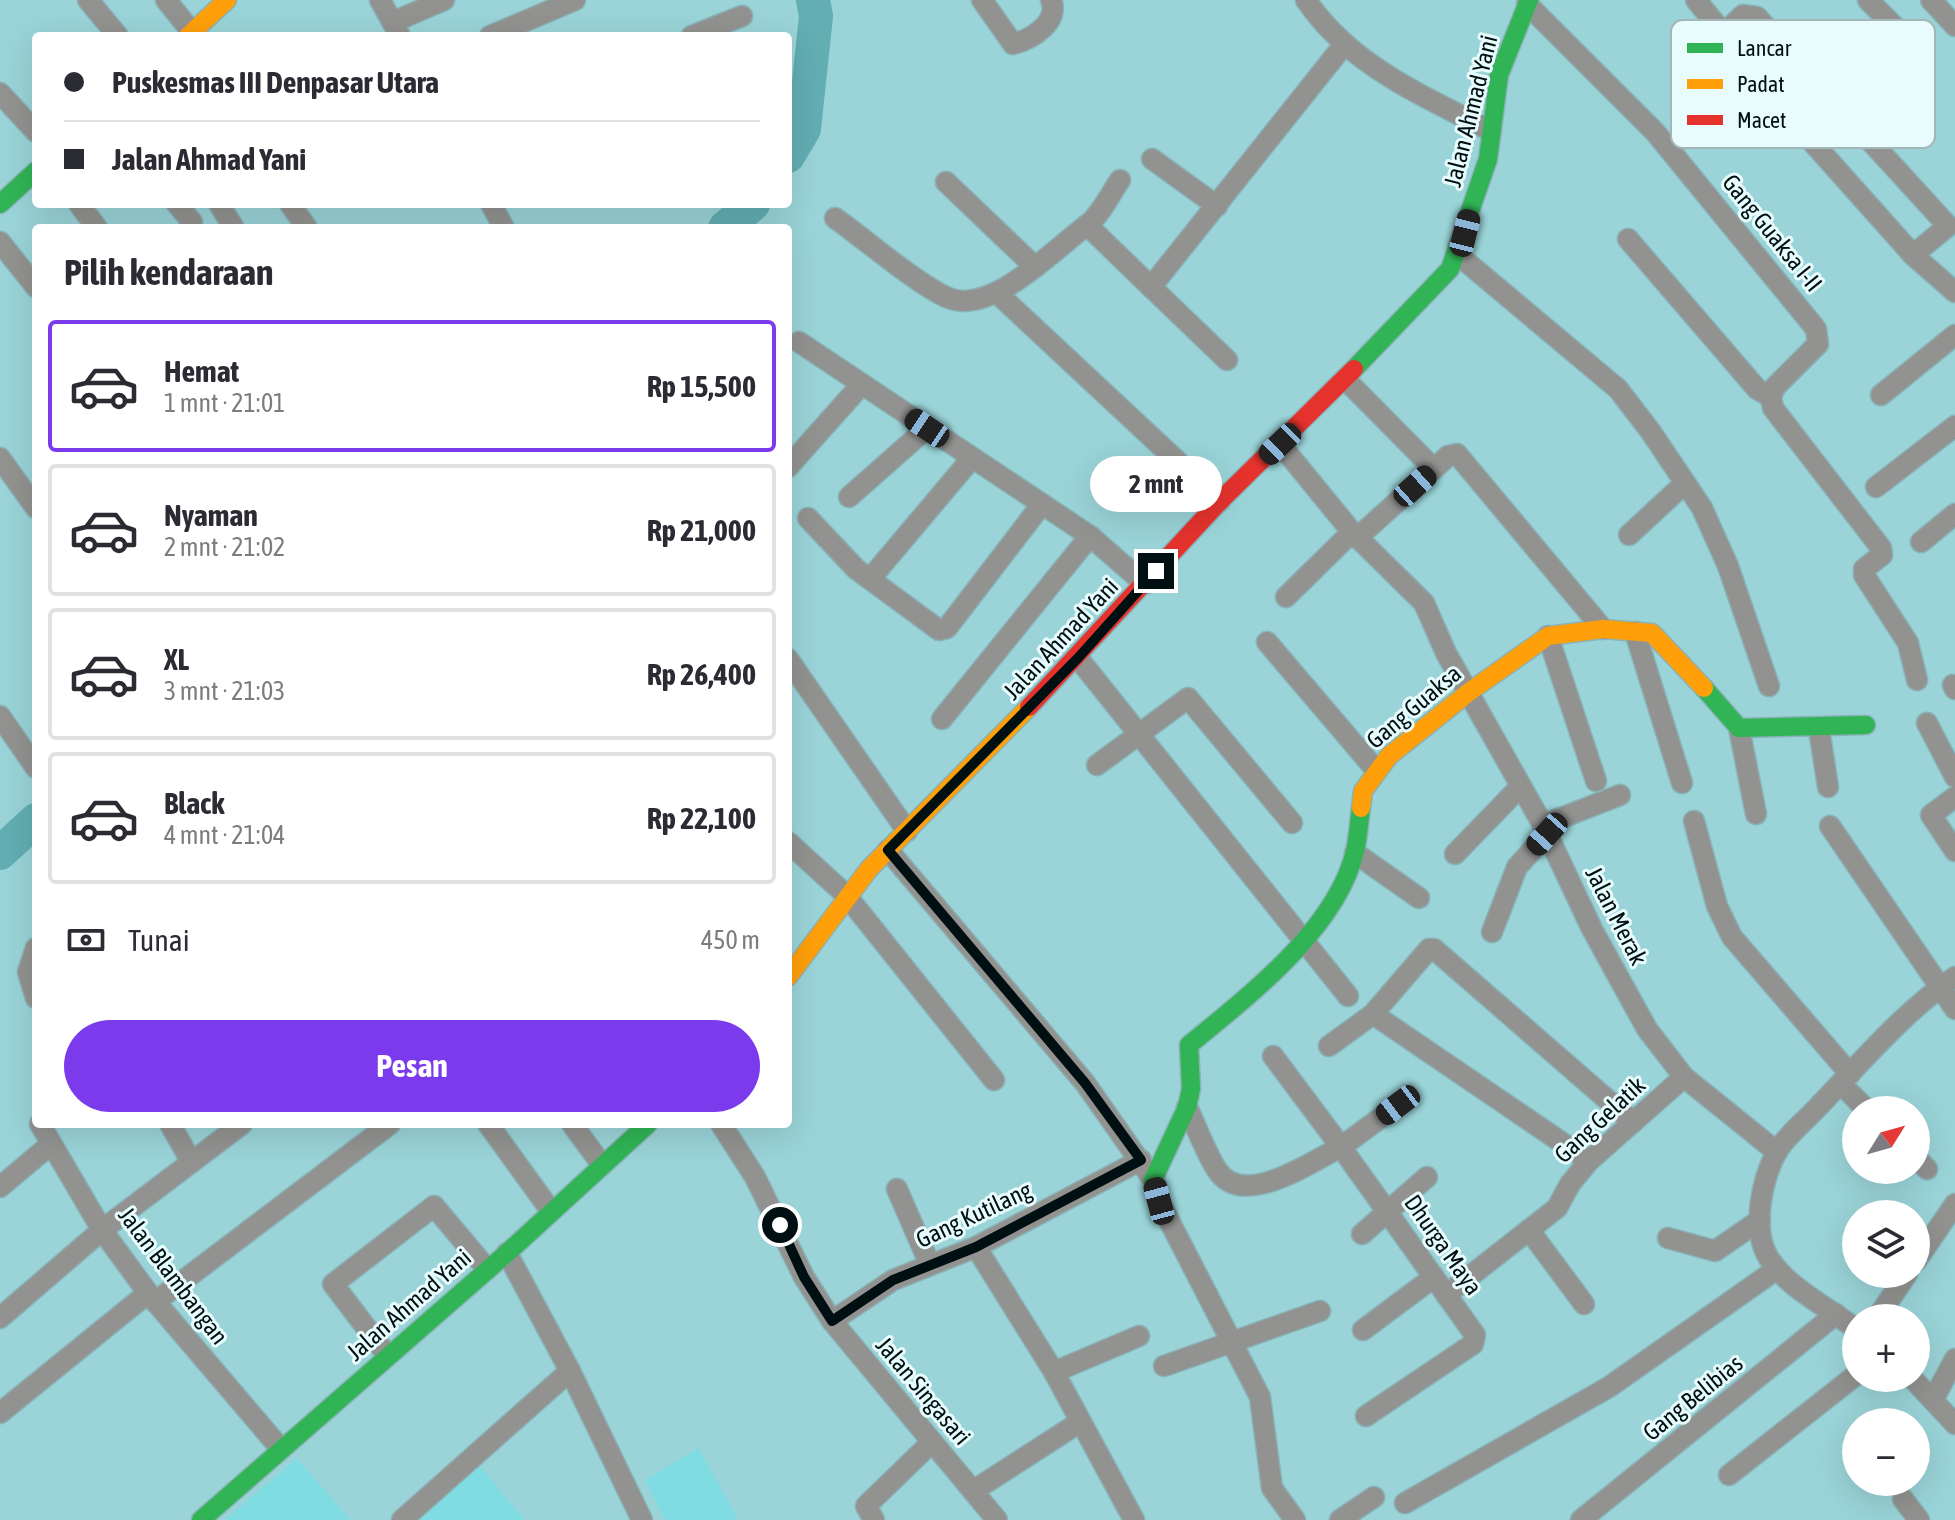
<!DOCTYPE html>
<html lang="id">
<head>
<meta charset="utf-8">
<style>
	body { margin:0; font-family:"Asap Condensed",sans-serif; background:#f7f7f7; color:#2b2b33; height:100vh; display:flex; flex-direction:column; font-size:30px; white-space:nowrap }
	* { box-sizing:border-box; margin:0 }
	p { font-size:26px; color:#7c7c81 }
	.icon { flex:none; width:44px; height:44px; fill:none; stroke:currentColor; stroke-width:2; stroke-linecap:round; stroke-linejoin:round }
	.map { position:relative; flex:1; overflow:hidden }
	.details { position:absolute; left:32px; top:224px; width:760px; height:904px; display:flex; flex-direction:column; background:#fff; border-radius:8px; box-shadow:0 8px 32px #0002 }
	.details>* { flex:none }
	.banner { position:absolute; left:32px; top:32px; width:760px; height:176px; border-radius:8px; box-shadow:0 8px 32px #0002; display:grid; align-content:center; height:176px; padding:0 32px; background:#fff }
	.needle { width:52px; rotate:53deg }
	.buttons { position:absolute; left:1842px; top:1096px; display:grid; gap:16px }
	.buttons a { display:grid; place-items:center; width:88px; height:88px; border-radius:50%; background:#fff; box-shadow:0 8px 32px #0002; font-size:40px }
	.end { position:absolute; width:36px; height:36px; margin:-18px; border:10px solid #000f11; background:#fff; box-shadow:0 0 0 4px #fff }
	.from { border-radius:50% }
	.bubble { position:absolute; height:56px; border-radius:28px; background:#fff; box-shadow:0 8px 32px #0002; font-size:26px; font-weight:700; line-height:56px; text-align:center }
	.car { position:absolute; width:24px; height:48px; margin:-24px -12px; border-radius:10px; box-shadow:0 0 6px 2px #0007; background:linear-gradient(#222 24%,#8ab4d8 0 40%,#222 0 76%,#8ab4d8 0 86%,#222 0) }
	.banner b { display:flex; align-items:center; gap:28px; height:76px; font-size:30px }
	.banner b+b { border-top:2px solid #e1e1e2 }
	.banner i { width:20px; height:20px; background:#2b2b33 }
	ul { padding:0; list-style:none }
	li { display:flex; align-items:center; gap:24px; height:132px; margin:0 16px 12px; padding:0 16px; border:4px solid #e1e1e2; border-radius:8px }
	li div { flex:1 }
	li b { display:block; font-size:30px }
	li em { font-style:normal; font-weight:700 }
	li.selected { border-color:#7c3aed }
	li>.icon { width:72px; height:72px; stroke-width:1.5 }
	h2 { padding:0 32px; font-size:36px; line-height:96px }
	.pay { display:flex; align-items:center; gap:20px; height:88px; padding:0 32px; font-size:30px }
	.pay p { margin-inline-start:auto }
	.cta { display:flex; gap:16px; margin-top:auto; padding:16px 32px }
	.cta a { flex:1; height:92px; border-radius:48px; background:#7c3aed; color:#fff; font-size:32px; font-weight:700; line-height:92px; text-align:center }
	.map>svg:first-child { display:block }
	.built { fill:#80dce3 }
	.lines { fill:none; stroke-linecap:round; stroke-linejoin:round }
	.river { stroke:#62aeb3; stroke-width:34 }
	.street-casing { stroke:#8ab3b7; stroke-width:23 }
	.fast-casing { stroke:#8ab3b7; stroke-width:21 }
	.slow-casing { stroke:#8ab3b7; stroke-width:21 }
	.jam-casing { stroke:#8ab3b7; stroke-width:21 }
	.street { stroke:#929291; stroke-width:20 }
	.fast { stroke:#30b455; stroke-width:18 }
	.slow { stroke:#ff9f0a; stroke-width:18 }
	.jam { stroke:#e5322d; stroke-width:18 }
	.route { stroke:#000f11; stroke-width:10 }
	.labels { text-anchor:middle; stroke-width:6; stroke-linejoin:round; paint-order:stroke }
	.street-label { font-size:24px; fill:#000f11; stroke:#e9fcfd }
	.key { fill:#e9fcfd; stroke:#a3b5b6; stroke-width:2 }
	.key-label { font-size:22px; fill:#000f11 }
</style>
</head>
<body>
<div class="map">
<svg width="1955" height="1520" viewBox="0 0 1955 1520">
	<rect width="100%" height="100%" fill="#9ad4d8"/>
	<g class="built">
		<path d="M 699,1448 L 738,1520 L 665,1520 L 645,1480 Z"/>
		<path d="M 297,1458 L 350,1520 L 225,1520 Z"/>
		<path d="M 477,1463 L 525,1520 L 412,1520 Z"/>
	</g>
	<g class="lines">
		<g class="river">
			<path d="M 788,156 L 804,129 L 816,16 L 813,0"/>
			<path d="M 725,228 L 753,204"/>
			<path d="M 0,853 L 36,820"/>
		</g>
		<defs>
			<g id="street">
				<path d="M 88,0 L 118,36"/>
				<path d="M 166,0 L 192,32"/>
				<path d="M 380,0 L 400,36"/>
				<path d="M 982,0 L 1013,44 C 1033,39 1060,21 1051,0"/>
				<path d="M 1306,0 C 1351,66 1422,95 1491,131"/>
				<path d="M 1696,0 L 1814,144 L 1913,255 L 1955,292"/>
				<path d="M 1868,0 L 1900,32"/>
				<path d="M 1931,0 L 1955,26"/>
				<path d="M 1527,4 L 1655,132 L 1816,329 L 1818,344 L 1775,387 L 1771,397 L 1773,408 L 1881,548 L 1882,555 L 1864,569 L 1864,575 L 1908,643 L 1917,680"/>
				<path d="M 393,22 L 444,0"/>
				<path d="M 1725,32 L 1743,15 L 1757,17 L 1948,226 L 1913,255"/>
				<path d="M 490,36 L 575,0"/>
				<path d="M 692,36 L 742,16"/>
				<path d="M 0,93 L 36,132"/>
				<path d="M 1152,159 L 1217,206"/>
				<path d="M 946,182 L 1035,267"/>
				<path d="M 79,204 L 97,228"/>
				<path d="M 177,204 L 192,222"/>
				<path d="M 219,204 L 234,228"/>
				<path d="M 290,204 L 307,228"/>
				<path d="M 491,204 L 504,228"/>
				<path d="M 835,218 C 866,240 913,281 946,297 C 990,318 1054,249 1087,225 C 1100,216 1111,193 1120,180"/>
				<path d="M 1087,225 L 1151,287 L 1343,46"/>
				<path d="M 1628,239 L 1757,389 L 1771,397"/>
				<path d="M 0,242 L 36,287"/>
				<path d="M 1457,254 L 1618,389 L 1651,432 L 1702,508 L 1728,566 L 1769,686"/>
				<path d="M 1151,287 L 1227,360"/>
				<path d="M 997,293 L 1220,501"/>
				<path d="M 799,342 L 1090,536 L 1145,584"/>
				<path d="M 1345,379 L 1434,469"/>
				<path d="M 1881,395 L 1955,335"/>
				<path d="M 1280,444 L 1352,532 L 1424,603 L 1446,653 L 1543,825 L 1592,929 L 1647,1029 L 1684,1077 L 1777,1152"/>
				<path d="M 0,458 L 36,508"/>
				<path d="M 788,467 L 862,384"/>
				<path d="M 1876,487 L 1955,426"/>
				<path d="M 849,497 L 927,428"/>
				<path d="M 808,518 L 856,569 L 939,630 L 947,628 L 1042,504"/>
				<path d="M 1629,535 L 1685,483"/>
				<path d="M 1357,538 L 1448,456 L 1457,454 L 1603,629"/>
				<path d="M 1921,542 L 1955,514"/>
				<path d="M 870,579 L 972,458"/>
				<path d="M 1286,597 L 1352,532"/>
				<path d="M 1635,632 L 1682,783"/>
				<path d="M 1548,636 L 1596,781"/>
				<path d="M 1267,642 L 1376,770"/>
				<path d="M 1078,658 L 1348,996"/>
				<path d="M 788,659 L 907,831"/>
				<path d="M 1953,685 L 1955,689"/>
				<path d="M 0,716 L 36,768"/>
				<path d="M 942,719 L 1090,536"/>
				<path d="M 1927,723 L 1955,777"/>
				<path d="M 1739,728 L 1756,814"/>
				<path d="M 1819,729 L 1828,787"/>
				<path d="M 1097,765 L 1188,698 L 1292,823"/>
				<path d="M 1955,797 L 1931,815 L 1955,851"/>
				<path d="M 1694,821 L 1717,906 L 1732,937 L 1850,1074"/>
				<path d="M 1543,825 L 1620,795"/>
				<path d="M 1830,826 L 1955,1009"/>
				<path d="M 788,842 L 846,895 L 994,1080"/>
				<path d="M 888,850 L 1085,1083 L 1153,1180 L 1159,1201 L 1260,1397 L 1272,1488 L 1295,1520"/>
				<path d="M 1355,853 L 1419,898"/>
				<path d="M 1455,854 L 1519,788"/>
				<path d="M 1492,932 L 1517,867 L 1547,834"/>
				<path d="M 36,948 L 28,972 L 36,998"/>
				<path d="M 1373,1014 L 1589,1161"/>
				<path d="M 1329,1046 L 1373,1014 L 1429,949 L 1434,949 L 1633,1122"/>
				<path d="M 1273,1056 L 1341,1147 L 1398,1105"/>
				<path d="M 1841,1084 L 1867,1110"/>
				<path d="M 1187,1107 C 1197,1128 1205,1151 1217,1170 C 1243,1210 1310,1162 1341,1147 L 1475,1335 L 1473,1344 L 1366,1416"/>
				<path d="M 40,1124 L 102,1230 L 148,1293 L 280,1448"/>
				<path d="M 170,1124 L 191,1161"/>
				<path d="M 488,1124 L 551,1211"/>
				<path d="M 572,1124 L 602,1165"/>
				<path d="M 721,1124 L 755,1177 L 804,1277 L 832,1321 L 997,1520"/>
				<path d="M 1916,1158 L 1927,1169"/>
				<path d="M 0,1187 L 50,1145"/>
				<path d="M 897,1189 L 930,1265"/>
				<path d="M 1529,1230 L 1584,1304"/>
				<path d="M 1362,1234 L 1427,1177"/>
				<path d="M 1668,1238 L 1715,1251 L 1760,1220"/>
				<path d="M 976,1247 L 1054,1372 L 1134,1520"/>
				<path d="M 507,1253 L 570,1371 L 642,1520"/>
				<path d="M 1916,1261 L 1955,1204"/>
				<path d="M 1446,1295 L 1557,1208 L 1570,1184 L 1589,1161 L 1684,1077"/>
				<path d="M 155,1302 L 390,1124"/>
				<path d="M 0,1318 L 102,1230 L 242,1124"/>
				<path d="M 1877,1318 L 1907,1274"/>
				<path d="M 832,1321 L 893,1280 L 976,1247 L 1141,1160"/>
				<path d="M 1856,1329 C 1828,1307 1784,1286 1767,1255 C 1752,1227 1762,1180 1776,1153 C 1785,1137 1804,1122 1817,1108 C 1860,1064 1904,1011 1955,977"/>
				<path d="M 1363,1330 L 1434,1277"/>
				<path d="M 387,1355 L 333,1284 L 434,1206 L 487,1269"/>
				<path d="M 1164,1366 L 1320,1311"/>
				<path d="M 1054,1372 L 1139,1336"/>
				<path d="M 1912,1378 L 1955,1424"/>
				<path d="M 1933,1400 L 1955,1359"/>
				<path d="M 0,1413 L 148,1293"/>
				<path d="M 1729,1475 L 1856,1375"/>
				<path d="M 973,1491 L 1080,1422"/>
				<path d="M 1903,1499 L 1919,1520"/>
				<path d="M 1405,1503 L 1609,1387 L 1777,1269"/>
				<path d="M 402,1520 L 570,1371"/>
				<path d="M 874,1520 L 866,1506 L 932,1442"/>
				<path d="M 1340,1520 L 1374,1497"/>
				<path d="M 1581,1520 L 1836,1314"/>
			</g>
			<g id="fast">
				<path d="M 0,204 L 36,171"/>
				<path d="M 1354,369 L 1450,269 L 1488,159 L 1499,75 L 1529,0"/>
				<path d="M 1704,688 L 1739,728 L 1866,725"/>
				<path d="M 1153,1180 L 1187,1107 L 1191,1089 L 1189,1045 C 1247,997 1337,929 1355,851 C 1358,838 1359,823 1361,808"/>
				<path d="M 201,1520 L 507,1253 L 648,1124"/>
			</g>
			<g id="slow">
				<path d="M 188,36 L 227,0"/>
				<path d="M 1361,808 L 1363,791 L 1389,756 L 1469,692 L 1548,636 L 1603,629 L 1652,633 L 1704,688"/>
				<path d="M 788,977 L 869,869 L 1029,707"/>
			</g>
			<path id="jam" d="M 1029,707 L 1220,501 L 1354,369"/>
		</defs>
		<use href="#street" class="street-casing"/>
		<use href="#fast" class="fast-casing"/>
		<use href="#slow" class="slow-casing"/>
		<use href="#jam" class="jam-casing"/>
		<use href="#street" class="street"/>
		<use href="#fast" class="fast"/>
		<use href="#slow" class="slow"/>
		<use href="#jam" class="jam"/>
	</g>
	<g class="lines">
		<path class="route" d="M 780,1225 L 804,1277 L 832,1321 L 893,1280 L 976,1247 L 1141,1160 L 1085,1083 L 888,850 L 1078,658 L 1156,571"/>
	</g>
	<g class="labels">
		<g class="street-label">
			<text transform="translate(1471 111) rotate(-76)" y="8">Jalan Ahmad Yani</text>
			<text transform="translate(1772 233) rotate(51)" y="8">Gang Guaksa I-II</text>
			<text transform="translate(1061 639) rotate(-47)" y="8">Jalan Ahmad Yani</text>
			<text transform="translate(1414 707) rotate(-40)" y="8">Gang Guaksa</text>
			<text transform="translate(1616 916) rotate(63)" y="8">Jalan Merak</text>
			<text transform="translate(1600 1120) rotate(-43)" y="8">Gang Gelatik</text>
			<text transform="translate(974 1215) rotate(-25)" y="8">Gang Kutilang</text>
			<text transform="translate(1443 1245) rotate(55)" y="8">Dhurga Maya</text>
			<text transform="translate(173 1276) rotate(53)" y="8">Jalan Blambangan</text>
			<text transform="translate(409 1305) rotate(-41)" y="8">Jalan Ahmad Yani</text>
			<text transform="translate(923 1391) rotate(50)" y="8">Jalan Singasari</text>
			<text transform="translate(1693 1398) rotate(-39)" y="8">Gang Belibias</text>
		</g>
	</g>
	<rect x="1671" y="20" width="264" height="128" rx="12" class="key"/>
	<rect x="1687" y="43" width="36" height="10" fill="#30b455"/>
	<rect x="1687" y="79" width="36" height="10" fill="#ff9f0a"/>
	<rect x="1687" y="115" width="36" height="10" fill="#e5322d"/>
	<g class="key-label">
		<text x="1737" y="56">Lancar</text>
		<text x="1737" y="92">Padat</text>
		<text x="1737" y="128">Macet</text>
	</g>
</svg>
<div class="buttons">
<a><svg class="needle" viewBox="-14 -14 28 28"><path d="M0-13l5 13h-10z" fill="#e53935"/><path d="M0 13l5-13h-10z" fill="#7c7c81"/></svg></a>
<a><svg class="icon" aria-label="layers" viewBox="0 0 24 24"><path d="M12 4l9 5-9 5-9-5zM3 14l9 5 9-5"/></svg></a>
<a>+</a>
<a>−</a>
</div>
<i class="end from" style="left:780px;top:1225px"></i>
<i class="end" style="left:1156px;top:571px"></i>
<div class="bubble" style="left:1090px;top:456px;width:132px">2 mnt</div>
<i class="car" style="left:1465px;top:233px;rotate:14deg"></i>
<i class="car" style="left:927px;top:428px;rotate:304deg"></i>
<i class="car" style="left:1280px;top:444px;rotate:226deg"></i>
<i class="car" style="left:1415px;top:486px;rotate:48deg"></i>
<i class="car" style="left:1547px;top:834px;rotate:222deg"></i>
<i class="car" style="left:1398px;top:1105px;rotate:233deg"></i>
<i class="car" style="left:1159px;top:1201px;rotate:345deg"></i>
<div class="banner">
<b><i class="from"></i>Puskesmas III Denpasar Utara</b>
<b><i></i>Jalan Ahmad Yani</b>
</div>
<section class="details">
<h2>Pilih kendaraan</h2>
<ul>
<li class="selected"><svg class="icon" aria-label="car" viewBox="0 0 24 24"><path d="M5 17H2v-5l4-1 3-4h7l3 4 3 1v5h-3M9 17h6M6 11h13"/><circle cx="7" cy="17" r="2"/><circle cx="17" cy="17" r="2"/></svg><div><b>Hemat</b><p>1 mnt · 21:01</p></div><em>Rp 15,500</em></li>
<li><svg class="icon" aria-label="car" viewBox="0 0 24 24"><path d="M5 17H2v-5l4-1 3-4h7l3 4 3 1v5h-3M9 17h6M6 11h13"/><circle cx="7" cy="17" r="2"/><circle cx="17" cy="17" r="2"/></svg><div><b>Nyaman</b><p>2 mnt · 21:02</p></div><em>Rp 21,000</em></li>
<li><svg class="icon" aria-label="car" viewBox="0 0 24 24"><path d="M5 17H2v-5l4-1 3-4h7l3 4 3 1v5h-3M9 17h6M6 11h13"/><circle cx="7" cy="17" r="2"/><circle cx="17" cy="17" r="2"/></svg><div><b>XL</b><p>3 mnt · 21:03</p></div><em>Rp 26,400</em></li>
<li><svg class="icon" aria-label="car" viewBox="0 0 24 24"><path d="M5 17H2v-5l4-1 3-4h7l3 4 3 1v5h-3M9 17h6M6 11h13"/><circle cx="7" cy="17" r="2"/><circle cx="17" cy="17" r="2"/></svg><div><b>Black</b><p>4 mnt · 21:04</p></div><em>Rp 22,100</em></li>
</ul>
<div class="pay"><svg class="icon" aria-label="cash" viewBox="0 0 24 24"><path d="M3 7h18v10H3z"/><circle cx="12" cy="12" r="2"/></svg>Tunai<p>450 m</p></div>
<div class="cta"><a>Pesan</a></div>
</section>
</div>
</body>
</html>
